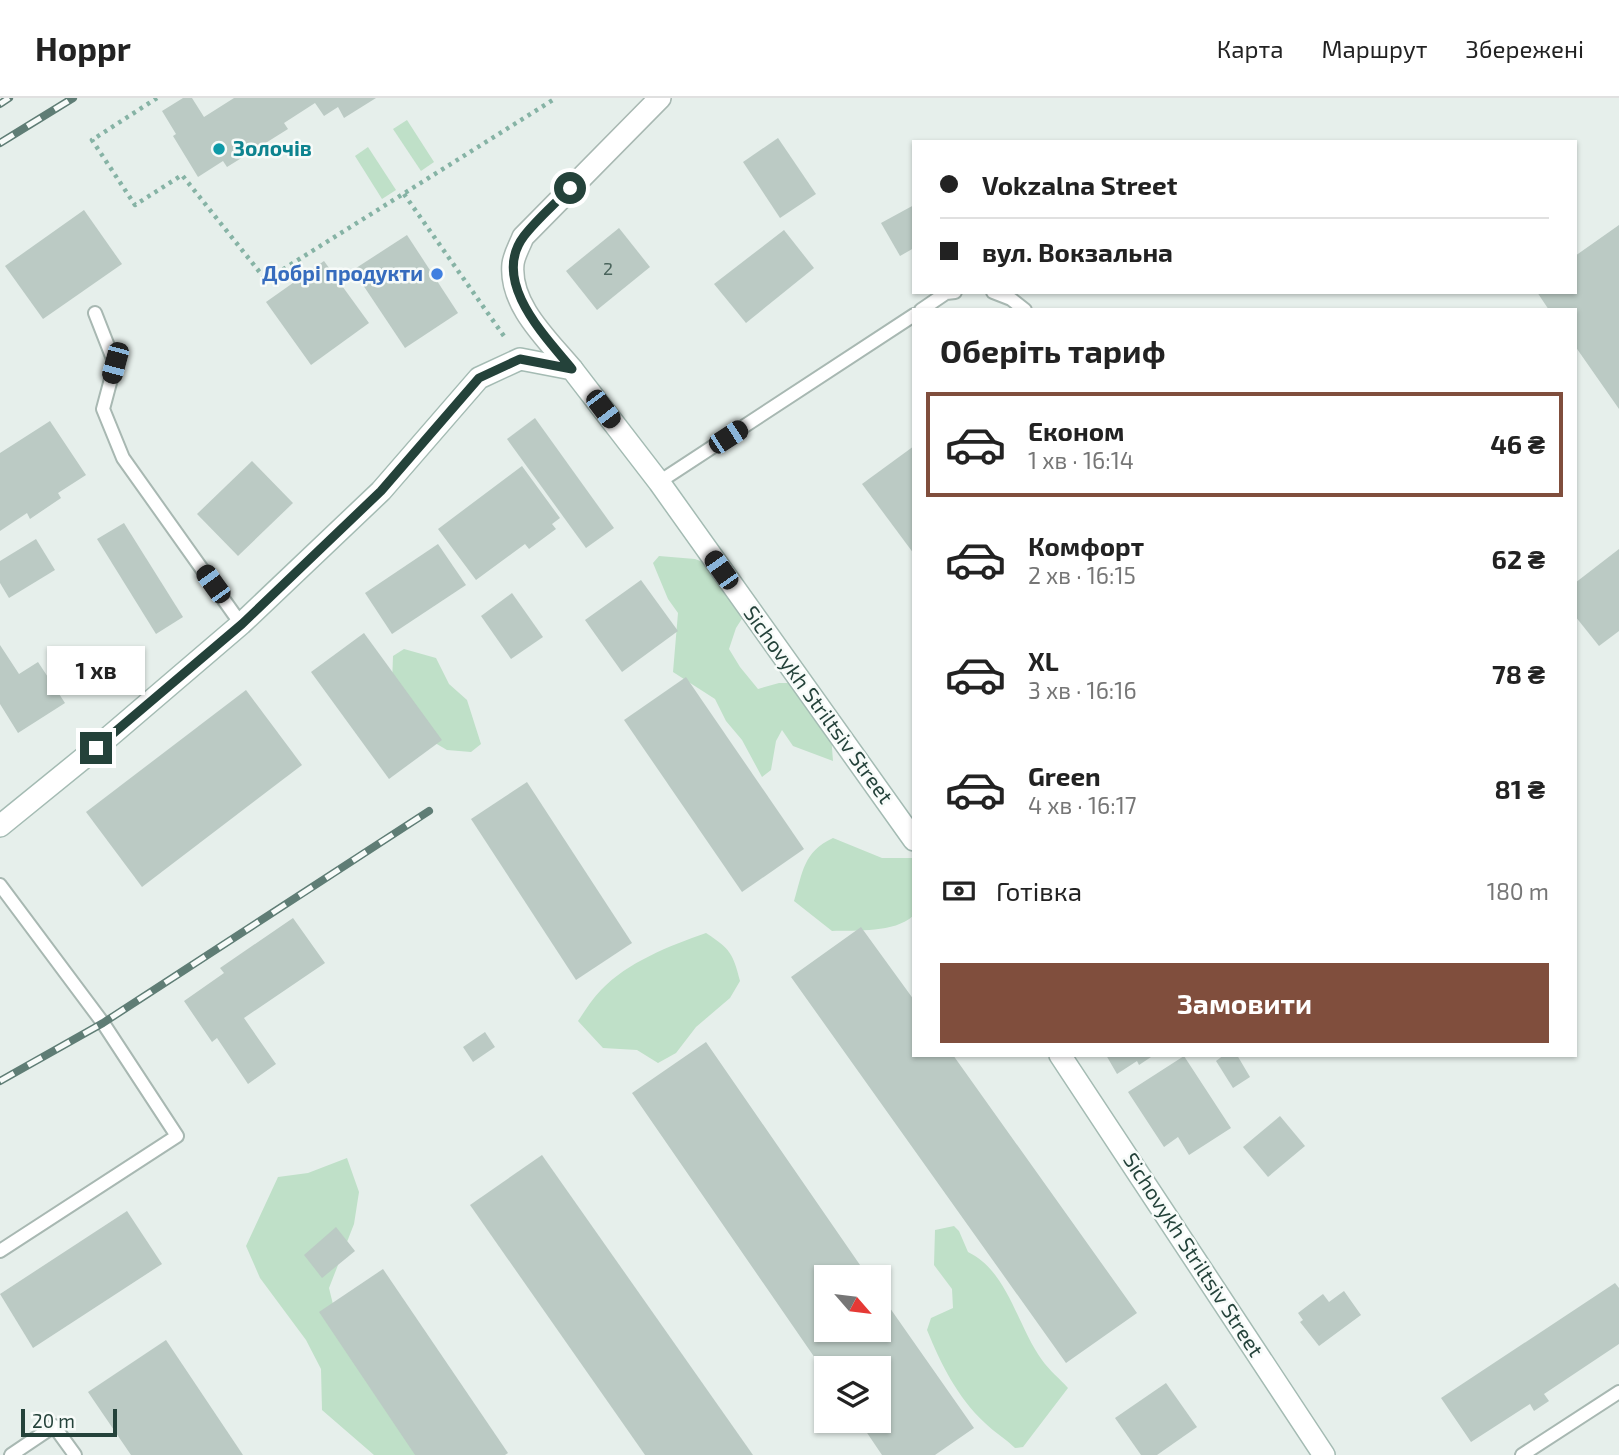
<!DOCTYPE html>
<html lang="uk">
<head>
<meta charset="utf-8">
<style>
	body { margin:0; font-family:"Exo 2",sans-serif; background:#f2f2f2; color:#222; height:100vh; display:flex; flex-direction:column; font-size:26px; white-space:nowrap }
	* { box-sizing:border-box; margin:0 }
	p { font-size:23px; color:#767676 }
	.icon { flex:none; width:38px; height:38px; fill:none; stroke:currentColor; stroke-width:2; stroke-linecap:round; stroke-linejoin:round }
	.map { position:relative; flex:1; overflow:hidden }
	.side { position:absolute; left:912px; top:210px; width:665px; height:749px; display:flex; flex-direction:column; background:#fff; border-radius:0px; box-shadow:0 2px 5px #0004 }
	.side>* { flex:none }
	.hud { position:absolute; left:912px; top:42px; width:665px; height:154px; border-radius:0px; box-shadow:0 2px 5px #0004; display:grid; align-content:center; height:154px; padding:0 28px; background:#fff }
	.needle { width:46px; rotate:118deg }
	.fabs { position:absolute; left:814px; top:1167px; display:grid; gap:14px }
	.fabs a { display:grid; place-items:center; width:77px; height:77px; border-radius:0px; background:#fff; box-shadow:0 2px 5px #0004; font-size:35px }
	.scale { position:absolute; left:21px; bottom:18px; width:96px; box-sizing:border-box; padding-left:7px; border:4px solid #24423a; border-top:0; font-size:19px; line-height:24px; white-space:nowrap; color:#24423a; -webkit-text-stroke:5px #f7fbf9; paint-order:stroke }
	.end { position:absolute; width:32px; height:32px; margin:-16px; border:9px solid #24423a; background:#fff; box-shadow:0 0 0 4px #fff }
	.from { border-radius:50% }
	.bubble { position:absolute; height:49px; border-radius:0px; background:#fff; box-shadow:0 2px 5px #0004; font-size:23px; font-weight:700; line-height:49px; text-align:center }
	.car { position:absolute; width:21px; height:42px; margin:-21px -10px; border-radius:9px; box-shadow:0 0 5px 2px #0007; background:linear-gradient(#222 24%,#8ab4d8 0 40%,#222 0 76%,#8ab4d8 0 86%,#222 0) }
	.hud b { display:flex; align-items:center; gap:24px; height:66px; font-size:26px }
	.hud b+b { border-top:2px solid #e0e0e0 }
	.hud i { width:18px; height:18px; background:#222 }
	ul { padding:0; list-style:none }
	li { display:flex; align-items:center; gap:21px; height:105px; margin:0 14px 10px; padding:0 14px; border:4px solid transparent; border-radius:0px }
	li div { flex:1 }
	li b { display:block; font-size:26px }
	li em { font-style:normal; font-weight:700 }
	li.active { border-color:#804e3d }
	li>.icon { width:63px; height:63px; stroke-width:1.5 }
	h2 { padding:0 28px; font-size:32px; line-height:84px }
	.pay { display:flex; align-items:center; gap:18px; height:77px; padding:0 28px; font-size:26px }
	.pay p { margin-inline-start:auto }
	.primary-button { display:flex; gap:14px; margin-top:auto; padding:14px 28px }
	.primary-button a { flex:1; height:80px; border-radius:0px; background:#804e3d; color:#fff; font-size:28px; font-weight:700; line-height:80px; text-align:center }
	header { display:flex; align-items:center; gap:42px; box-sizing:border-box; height:98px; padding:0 35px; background:#fff; border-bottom:2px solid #e0e0e0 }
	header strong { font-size:33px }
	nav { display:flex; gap:38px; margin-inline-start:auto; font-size:24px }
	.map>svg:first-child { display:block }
	.green { fill:#bfe0c8 }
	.building { fill:#bbcac4 }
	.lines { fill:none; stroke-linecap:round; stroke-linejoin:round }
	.lane-casing { stroke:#a8b8b2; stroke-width:16 }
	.street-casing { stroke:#a8b8b2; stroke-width:24 }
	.secondary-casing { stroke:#a4bbb3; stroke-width:24 }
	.path { stroke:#86b3a5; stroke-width:4.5; stroke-dasharray:3.5 5; stroke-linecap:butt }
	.lane { stroke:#fff; stroke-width:12 }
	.street { stroke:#fff; stroke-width:21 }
	.secondary { stroke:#fff; stroke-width:21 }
	.rail-casing { stroke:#5f7d75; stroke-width:8 }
	.rail { stroke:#f7fbf9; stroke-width:5; stroke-dasharray:16; stroke-linecap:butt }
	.route { stroke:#24423a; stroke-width:9 }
	.culture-dot { fill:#0f9aa8; stroke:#f7fbf9; stroke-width:2.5 }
	.shop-dot { fill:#3f7fe0; stroke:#f7fbf9; stroke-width:2.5 }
	.labels { text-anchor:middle; stroke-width:5; stroke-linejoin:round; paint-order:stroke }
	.number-label { font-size:18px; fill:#4a645c }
	.culture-label { font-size:21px; font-weight:bold; fill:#0d838f; stroke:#f7fbf9; text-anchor:start }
	.shop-label { font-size:21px; font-weight:bold; fill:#366cbe; stroke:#f7fbf9; text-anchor:end }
	.street-label { font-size:21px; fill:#24423a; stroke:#f7fbf9 }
</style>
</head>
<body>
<header>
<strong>Hoppr</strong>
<nav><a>Карта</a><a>Маршрут</a><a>Збережені</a></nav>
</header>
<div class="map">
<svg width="1619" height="1357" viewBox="0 0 1619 1357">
	<rect width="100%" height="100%" fill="#e6efeb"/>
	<g class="green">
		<path d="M 407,22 L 434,64 L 421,73 L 393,31 Z"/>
		<path d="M 368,49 L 396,92 L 382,101 L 355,58 Z"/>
		<path d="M 659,458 L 695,461 L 714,468 L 745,516 L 736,530 L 729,551 L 740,569 L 758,591 L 779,585 L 791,585 L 831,637 L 833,663 L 793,648 L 782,632 L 776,643 L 771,672 L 762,679 L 742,642 L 726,623 L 715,601 L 673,574 L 678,515 L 668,501 L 653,465 Z"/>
		<path d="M 404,551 L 436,560 L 449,586 L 467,602 L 481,646 L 471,654 L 447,652 L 425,639 L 392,586 L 393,558 Z"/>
		<path d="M 833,740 L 882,760 L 913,760 L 913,818 C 894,835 857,832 832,833 L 794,803 C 803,774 803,754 833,740 Z"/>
		<path d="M 706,835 C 730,851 733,855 740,883 L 730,900 L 696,929 L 676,955 L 658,965 L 637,952 L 603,950 L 578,923 C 585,913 592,901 601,892 C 628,864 669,848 706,835 Z"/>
		<path d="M 347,1060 L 359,1094 L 354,1126 L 329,1190 L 338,1227 L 416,1357 L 374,1357 L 322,1312 L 321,1271 L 306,1242 L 260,1180 L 246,1148 L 278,1079 L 308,1075 Z"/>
		<path d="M 954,1128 L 959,1133 L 968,1154 C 1008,1173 1017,1228 1042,1262 C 1049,1272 1060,1281 1068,1290 L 1023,1349 L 1015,1350 C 1006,1341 994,1334 985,1325 C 957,1299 941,1266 927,1232 L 931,1220 L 953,1210 L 952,1191 L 934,1167 L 935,1132 Z"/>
	</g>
	<g class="building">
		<path d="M 183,0 L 192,0 L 204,19 L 234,0 L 376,0 L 344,20 L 338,9 L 324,18 L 315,5 L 284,25 L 288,31 L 227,69 L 223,63 L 198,79 L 173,38 L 176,36 L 162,13 Z"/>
		<path d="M 778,40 L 816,96 L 780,120 L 743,64 Z"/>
		<path d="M 914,107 L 914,150 L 900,158 L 881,125 Z"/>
		<path d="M 84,112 L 122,166 L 43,221 L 5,168 Z"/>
		<path d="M 1619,127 L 1619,311 L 1575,248 L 1575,212 L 1549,212 L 1537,194 L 1575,194 L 1575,158 Z"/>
		<path d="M 619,130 L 650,169 L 597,212 L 566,173 Z"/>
		<path d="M 784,132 L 814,170 L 746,225 L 714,186 Z"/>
		<path d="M 407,137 L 458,215 L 405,250 L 353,172 Z"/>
		<path d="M 324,163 L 369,225 L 311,267 L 266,204 Z"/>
		<path d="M 535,320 L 614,430 L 586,450 L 507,341 Z"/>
		<path d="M 50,323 L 86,377 L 58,395 L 61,400 L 30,421 L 27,415 L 0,433 L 0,355 Z"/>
		<path d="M 914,348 L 914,456 L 862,386 Z"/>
		<path d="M 252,363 L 293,405 L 238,458 L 197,416 Z"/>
		<path d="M 522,368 L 560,420 L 552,426 L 556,431 L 529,451 L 525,446 L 476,482 L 438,431 Z"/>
		<path d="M 124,425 L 183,519 L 156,536 L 97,441 Z"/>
		<path d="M 36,441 L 55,472 L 9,500 L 0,485 L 0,463 Z"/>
		<path d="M 438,446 L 466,487 L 392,536 L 365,495 Z"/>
		<path d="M 1619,451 L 1619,533 L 1599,548 L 1575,518 L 1575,485 Z"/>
		<path d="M 641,482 L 678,533 L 622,574 L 585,522 Z"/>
		<path d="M 512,495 L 543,539 L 511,561 L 481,518 Z"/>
		<path d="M 364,535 L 442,642 L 389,681 L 311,574 Z"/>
		<path d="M 0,547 L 19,576 L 38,564 L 65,605 L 18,635 L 0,606 Z"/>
		<path d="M 686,579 L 804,751 L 742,794 L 624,622 Z"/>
		<path d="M 246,592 L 302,667 L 142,789 L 86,714 Z"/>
		<path d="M 527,684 L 632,845 L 576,882 L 471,721 Z"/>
		<path d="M 293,820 L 325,865 L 244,920 L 276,966 L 248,986 L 217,940 L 212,944 L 184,903 L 224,875 L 220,870 Z"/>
		<path d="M 861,829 L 914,902 L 914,957 L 953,957 L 1137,1215 L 1066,1265 L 791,879 Z"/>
		<path d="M 485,934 L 495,949 L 473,964 L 463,949 Z"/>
		<path d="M 706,944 L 869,1180 L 826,1180 L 826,1232 L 878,1232 L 878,1193 L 974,1330 L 935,1357 L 882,1357 L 859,1323 L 878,1323 L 878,1270 L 826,1270 L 826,1276 L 632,995 Z"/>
		<path d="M 1106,957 L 1154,957 L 1139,967 L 1137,963 L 1117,976 Z"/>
		<path d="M 1224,957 L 1237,957 L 1250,979 L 1233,990 L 1216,963 Z"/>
		<path d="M 1184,958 L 1231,1030 L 1189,1057 L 1178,1039 L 1164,1049 L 1128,994 Z"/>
		<path d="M 1280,1018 L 1305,1048 L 1268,1079 L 1243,1049 Z"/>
		<path d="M 542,1057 L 753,1357 L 645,1357 L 470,1107 Z"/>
		<path d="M 127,1113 L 162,1166 L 33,1250 L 0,1196 Z"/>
		<path d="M 336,1129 L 355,1153 L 322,1180 L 304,1157 Z"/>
		<path d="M 383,1171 L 508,1355 L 505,1357 L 415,1357 L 319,1214 Z"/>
		<path d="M 1615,1185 L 1619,1190 L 1619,1246 L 1544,1296 L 1549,1303 L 1534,1313 L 1530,1306 L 1471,1344 L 1441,1300 Z"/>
		<path d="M 1344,1193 L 1361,1217 L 1319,1248 L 1300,1224 L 1303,1222 L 1298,1215 L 1323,1196 L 1329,1204 Z"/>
		<path d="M 166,1242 L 243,1357 L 131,1357 L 88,1294 Z"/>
		<path d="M 1166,1285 L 1197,1329 L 1157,1357 L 1141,1357 L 1115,1320 Z"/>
	</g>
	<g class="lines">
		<defs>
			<g id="lane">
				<path d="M 993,194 L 1011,201 L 1025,212"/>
				<path d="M 921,212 L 946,195 L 955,194"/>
				<path d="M 95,215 L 115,266 L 103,311 L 123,360 L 241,526"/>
				<path d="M 659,384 L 914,217"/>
				<path d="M 0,787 L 103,925 L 177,1038 L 0,1153"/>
				<path d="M 11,1357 L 54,1328 L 75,1357"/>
				<path d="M 1522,1357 L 1619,1294"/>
			</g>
			<path id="street" d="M 572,271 C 548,242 509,207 513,166 C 514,157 520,147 523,139 L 660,0"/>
			<g id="secondary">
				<path d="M 0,728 L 96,650 L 241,526 L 381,393 L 479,280 L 520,261 L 572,271 L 659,384 L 914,742"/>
				<path d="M 1060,957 L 1324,1357"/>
			</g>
		</defs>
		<use href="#lane" class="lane-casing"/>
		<use href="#street" class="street-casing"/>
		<use href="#secondary" class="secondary-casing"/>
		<g class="path">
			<path d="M 157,0 L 92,42 L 135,107 L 182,77 L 266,182 L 556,0"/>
			<path d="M 404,96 L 506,241"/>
		</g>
		<use href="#lane" class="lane"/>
		<use href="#street" class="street"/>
		<use href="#secondary" class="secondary"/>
		<defs>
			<g id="rail">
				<path d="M 0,6 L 9,0"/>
				<path d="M 0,45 L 73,0"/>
				<path d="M 0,983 L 103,925 L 429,713"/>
			</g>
		</defs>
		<use href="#rail" class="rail-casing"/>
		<use href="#rail" class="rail"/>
	</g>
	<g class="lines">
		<path class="route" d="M 96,650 L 242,526 L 381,393 L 479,280 L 520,261 L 572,271 C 545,238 490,183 524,138 C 537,121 555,106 570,90"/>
	</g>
	<circle class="culture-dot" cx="219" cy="51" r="7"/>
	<circle class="shop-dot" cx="437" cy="176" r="7"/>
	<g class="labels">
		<g class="number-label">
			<text x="608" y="177">2</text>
		</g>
		<g class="culture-label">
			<text x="233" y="58">Золочів</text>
		</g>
		<g class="shop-label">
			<text x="423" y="183">Добрі продукти</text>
		</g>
		<g class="street-label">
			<text transform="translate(818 607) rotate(54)" y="7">Sichovykh Striltsiv Street</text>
			<text transform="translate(1193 1157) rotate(57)" y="7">Sichovykh Striltsiv Street</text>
		</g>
	</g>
</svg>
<div class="fabs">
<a><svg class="needle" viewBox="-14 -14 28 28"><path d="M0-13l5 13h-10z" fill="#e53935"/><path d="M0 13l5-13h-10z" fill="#767676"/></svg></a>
<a><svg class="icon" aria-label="layers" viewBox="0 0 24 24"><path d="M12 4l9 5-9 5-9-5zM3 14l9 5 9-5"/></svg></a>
</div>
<div class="scale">20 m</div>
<i class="end from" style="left:570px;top:90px"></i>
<i class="end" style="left:96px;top:650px"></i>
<div class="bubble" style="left:47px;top:548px;width:98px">1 хв</div>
<i class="car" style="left:115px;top:265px;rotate:195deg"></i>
<i class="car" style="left:603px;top:311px;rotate:143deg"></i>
<i class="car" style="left:728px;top:339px;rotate:57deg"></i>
<i class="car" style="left:721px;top:472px;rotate:325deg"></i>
<i class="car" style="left:213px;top:486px;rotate:324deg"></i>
<div class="hud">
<b><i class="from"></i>Vokzalna Street</b>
<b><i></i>вул. Вокзальна</b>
</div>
<section class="side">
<h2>Оберіть тариф</h2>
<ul>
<li class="active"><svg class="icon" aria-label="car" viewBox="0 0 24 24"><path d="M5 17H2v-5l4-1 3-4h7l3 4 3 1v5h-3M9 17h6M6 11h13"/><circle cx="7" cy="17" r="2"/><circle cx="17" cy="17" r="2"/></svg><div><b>Економ</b><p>1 хв · 16:14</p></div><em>46 ₴</em></li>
<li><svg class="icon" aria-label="car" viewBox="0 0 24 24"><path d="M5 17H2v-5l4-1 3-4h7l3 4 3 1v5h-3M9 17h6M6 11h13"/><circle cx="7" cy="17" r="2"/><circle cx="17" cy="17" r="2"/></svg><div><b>Комфорт</b><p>2 хв · 16:15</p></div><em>62 ₴</em></li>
<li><svg class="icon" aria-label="car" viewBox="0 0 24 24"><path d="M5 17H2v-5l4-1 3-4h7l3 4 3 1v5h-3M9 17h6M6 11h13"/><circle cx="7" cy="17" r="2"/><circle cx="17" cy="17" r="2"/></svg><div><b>XL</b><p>3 хв · 16:16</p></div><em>78 ₴</em></li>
<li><svg class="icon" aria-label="car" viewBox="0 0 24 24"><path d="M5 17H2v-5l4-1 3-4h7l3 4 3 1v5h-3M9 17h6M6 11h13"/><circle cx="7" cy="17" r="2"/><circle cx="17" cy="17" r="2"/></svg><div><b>Green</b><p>4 хв · 16:17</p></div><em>81 ₴</em></li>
</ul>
<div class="pay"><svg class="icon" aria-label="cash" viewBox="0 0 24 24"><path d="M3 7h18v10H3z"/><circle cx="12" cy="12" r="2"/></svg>Готівка<p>180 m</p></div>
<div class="primary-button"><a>Замовити</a></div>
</section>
</div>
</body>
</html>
